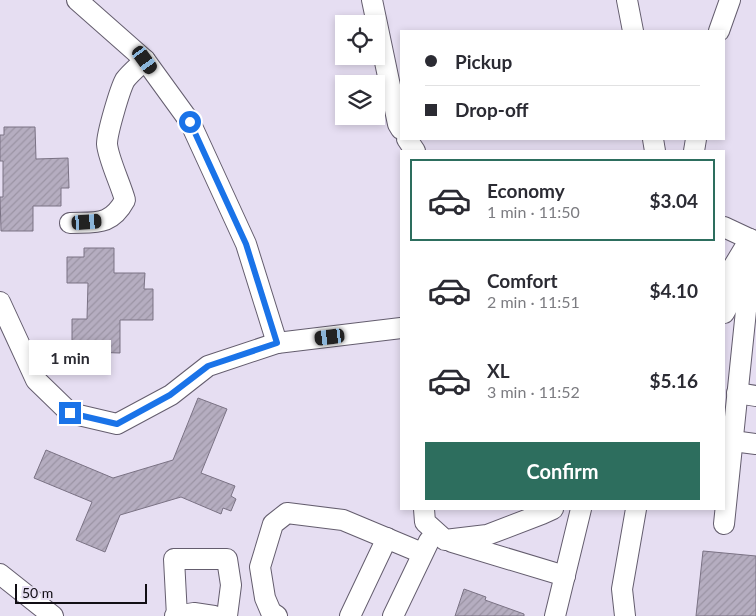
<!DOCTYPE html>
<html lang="en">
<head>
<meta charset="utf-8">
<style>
	body { margin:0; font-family:Lato,sans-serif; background:#f7f7f7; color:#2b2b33; height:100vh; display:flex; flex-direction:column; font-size:19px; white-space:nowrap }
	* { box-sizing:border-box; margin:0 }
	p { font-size:16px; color:#7c7c81 }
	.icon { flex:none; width:28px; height:28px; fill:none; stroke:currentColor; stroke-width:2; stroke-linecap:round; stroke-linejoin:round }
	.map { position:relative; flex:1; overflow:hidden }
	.sheet { position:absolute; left:400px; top:150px; width:325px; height:360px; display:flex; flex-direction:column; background:#fff; border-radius:0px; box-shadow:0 2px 8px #0003 }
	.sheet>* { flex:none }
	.banner { position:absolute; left:400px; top:30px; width:325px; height:110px; border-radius:0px; box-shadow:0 2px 8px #0003; display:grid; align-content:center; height:110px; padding:0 25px; background:#fff }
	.controls { position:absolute; left:335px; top:15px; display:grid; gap:10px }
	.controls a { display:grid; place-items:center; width:50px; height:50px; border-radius:0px; background:#fff; box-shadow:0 2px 8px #0003; font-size:25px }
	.scale { position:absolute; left:15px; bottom:12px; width:132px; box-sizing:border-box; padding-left:5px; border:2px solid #110e14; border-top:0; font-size:14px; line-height:18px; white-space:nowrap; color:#110e14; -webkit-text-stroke:4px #e6def2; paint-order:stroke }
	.end { position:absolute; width:22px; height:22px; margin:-11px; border:6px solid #1a73e8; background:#fff; box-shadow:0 0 0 2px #fff }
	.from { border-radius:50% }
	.bubble { position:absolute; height:35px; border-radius:0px; background:#fff; box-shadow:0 2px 8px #0003; font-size:16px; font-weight:700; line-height:35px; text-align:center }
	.car { position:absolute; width:15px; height:30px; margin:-15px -8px; border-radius:6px; box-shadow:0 0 4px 1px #0007; background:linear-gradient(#222 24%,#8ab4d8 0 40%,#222 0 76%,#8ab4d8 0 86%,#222 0) }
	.banner b { display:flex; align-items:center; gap:18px; height:48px; font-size:19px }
	.banner b+b { border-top:1px solid #e1e1e2 }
	.banner i { width:12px; height:12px; background:#2b2b33 }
	ul { padding:9px 0 0; list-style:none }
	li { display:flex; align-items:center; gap:15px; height:82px; margin:0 10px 8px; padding:0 15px; border:2px solid transparent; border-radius:0px }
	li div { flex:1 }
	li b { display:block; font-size:19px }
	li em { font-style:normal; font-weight:700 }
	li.current { border-color:#2d6e5e }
	li>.icon { width:45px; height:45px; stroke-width:1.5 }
	.button { display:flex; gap:10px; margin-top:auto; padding:10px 25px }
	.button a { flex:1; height:58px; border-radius:0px; background:#2d6e5e; color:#fff; font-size:20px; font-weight:700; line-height:58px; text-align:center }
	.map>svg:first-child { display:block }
	.building { fill:url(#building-hatch); stroke:#7a7284 }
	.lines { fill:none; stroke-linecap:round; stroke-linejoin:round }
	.minor-casing { stroke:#645d6e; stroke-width:22 }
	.minor { stroke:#fff; stroke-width:20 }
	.route { stroke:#1a73e8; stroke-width:6 }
</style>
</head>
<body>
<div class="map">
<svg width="756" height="616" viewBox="0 0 756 616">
	<defs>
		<pattern id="building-hatch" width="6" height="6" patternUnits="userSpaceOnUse" patternTransform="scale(1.25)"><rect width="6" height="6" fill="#b5adc0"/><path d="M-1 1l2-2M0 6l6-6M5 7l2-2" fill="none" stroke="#9b94a4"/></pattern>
	</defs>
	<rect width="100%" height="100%" fill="#e6def2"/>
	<g class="building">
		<path d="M 4,127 L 35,127 L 36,159 L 68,158 L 69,188 L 61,188 L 61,206 L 33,206 L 33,231 L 1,231 L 0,197 L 3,197 L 3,161 L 0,161 L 0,135 L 4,135 Z"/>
		<path d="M 84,248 L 114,248 L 114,273 L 145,273 L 144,289 L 153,289 L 153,320 L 120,320 L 120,353 L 90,352 L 90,344 L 72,344 L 72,319 L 87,319 L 88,283 L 67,283 L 67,257 L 84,257 Z"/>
		<path d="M 198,398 L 227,409 L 201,473 L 235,486 L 231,496 L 236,499 L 231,511 L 223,508 L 221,514 L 181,497 L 120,515 L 105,552 L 76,540 L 92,502 L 34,478 L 46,450 L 113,478 L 173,460 Z"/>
		<path d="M 703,551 L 756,556 L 756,616 L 696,616 Z"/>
		<path d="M 464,589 L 486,597 L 485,600 L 524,614 L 524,616 L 455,616 Z"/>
	</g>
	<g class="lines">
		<defs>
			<g id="minor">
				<path d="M 77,0 L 145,60 L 190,122 L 246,244 L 277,343 L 401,328"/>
				<path d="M 372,0 L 398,124 L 401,129"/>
				<path d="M 627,0 L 633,31"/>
				<path d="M 719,31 L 730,0"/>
				<path d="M 407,139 L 415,151"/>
				<path d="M 653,139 L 655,151"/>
				<path d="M 694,151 L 696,139"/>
				<path d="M 70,223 C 96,222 111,226 125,200 C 121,185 108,158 107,144 C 107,133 120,89 125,80 C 130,73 139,66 145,60"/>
				<path d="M 724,227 L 756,242"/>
				<path d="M 724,282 L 750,239"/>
				<path d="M 0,302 L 36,380 L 70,413 L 117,424 L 171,395 L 208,366 L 277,343"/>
				<path d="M 724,313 L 756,256"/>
				<path d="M 737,393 L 756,396"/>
				<path d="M 733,441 L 756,444"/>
				<path d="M 424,509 L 425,522 L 445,540 L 487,535 L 542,514 L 553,509"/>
				<path d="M 724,524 L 747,301 L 756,282"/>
				<path d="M 452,542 L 565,576"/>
				<path d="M 0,574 L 53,616"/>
				<path d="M 175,616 L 194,613 L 214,616"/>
				<path d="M 177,616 L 174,559 L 227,559 L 231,585 L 227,616"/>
				<path d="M 277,616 L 271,612 L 265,598 L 260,567 L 273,524 L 287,513 L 343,520 L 422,553"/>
				<path d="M 350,616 L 387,538"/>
				<path d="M 393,616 L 429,541"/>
				<path d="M 555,616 L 581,509"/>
				<path d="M 625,616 L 622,589 L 636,509"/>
			</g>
		</defs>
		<use href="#minor" class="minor-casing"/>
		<use href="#minor" class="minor"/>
	</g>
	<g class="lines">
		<path class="route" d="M 70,413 L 117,424 L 170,395 L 208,366 L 277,343 L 246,244 L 190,122"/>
	</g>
</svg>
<div class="controls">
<a><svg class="icon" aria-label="locate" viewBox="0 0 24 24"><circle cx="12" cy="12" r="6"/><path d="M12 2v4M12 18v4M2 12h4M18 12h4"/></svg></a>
<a><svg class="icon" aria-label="layers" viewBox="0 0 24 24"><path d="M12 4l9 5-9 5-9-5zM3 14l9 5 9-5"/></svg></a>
</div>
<div class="scale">50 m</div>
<i class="end from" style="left:190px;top:122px"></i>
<i class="end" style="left:70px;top:413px"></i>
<div class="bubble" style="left:29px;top:340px;width:82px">1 min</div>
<i class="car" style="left:145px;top:60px;rotate:144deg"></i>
<i class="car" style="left:87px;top:222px;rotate:86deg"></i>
<i class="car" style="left:330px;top:337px;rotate:263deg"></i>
<div class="banner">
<b><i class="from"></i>Pickup</b>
<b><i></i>Drop-off</b>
</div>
<section class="sheet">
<ul>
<li class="current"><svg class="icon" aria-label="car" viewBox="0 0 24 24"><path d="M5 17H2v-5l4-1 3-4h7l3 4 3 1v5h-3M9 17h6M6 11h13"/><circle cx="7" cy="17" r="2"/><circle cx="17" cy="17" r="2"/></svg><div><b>Economy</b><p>1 min · 11:50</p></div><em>$3.04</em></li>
<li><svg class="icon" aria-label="car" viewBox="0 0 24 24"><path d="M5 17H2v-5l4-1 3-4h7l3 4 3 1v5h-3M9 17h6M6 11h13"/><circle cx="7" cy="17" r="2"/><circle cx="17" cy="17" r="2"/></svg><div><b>Comfort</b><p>2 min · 11:51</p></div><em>$4.10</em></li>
<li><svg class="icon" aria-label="car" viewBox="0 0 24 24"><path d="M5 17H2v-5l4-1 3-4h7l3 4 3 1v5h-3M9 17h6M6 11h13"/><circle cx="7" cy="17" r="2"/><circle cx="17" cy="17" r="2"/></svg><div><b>XL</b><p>3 min · 11:52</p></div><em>$5.16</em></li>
</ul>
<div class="button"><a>Confirm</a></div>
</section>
</div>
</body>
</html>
